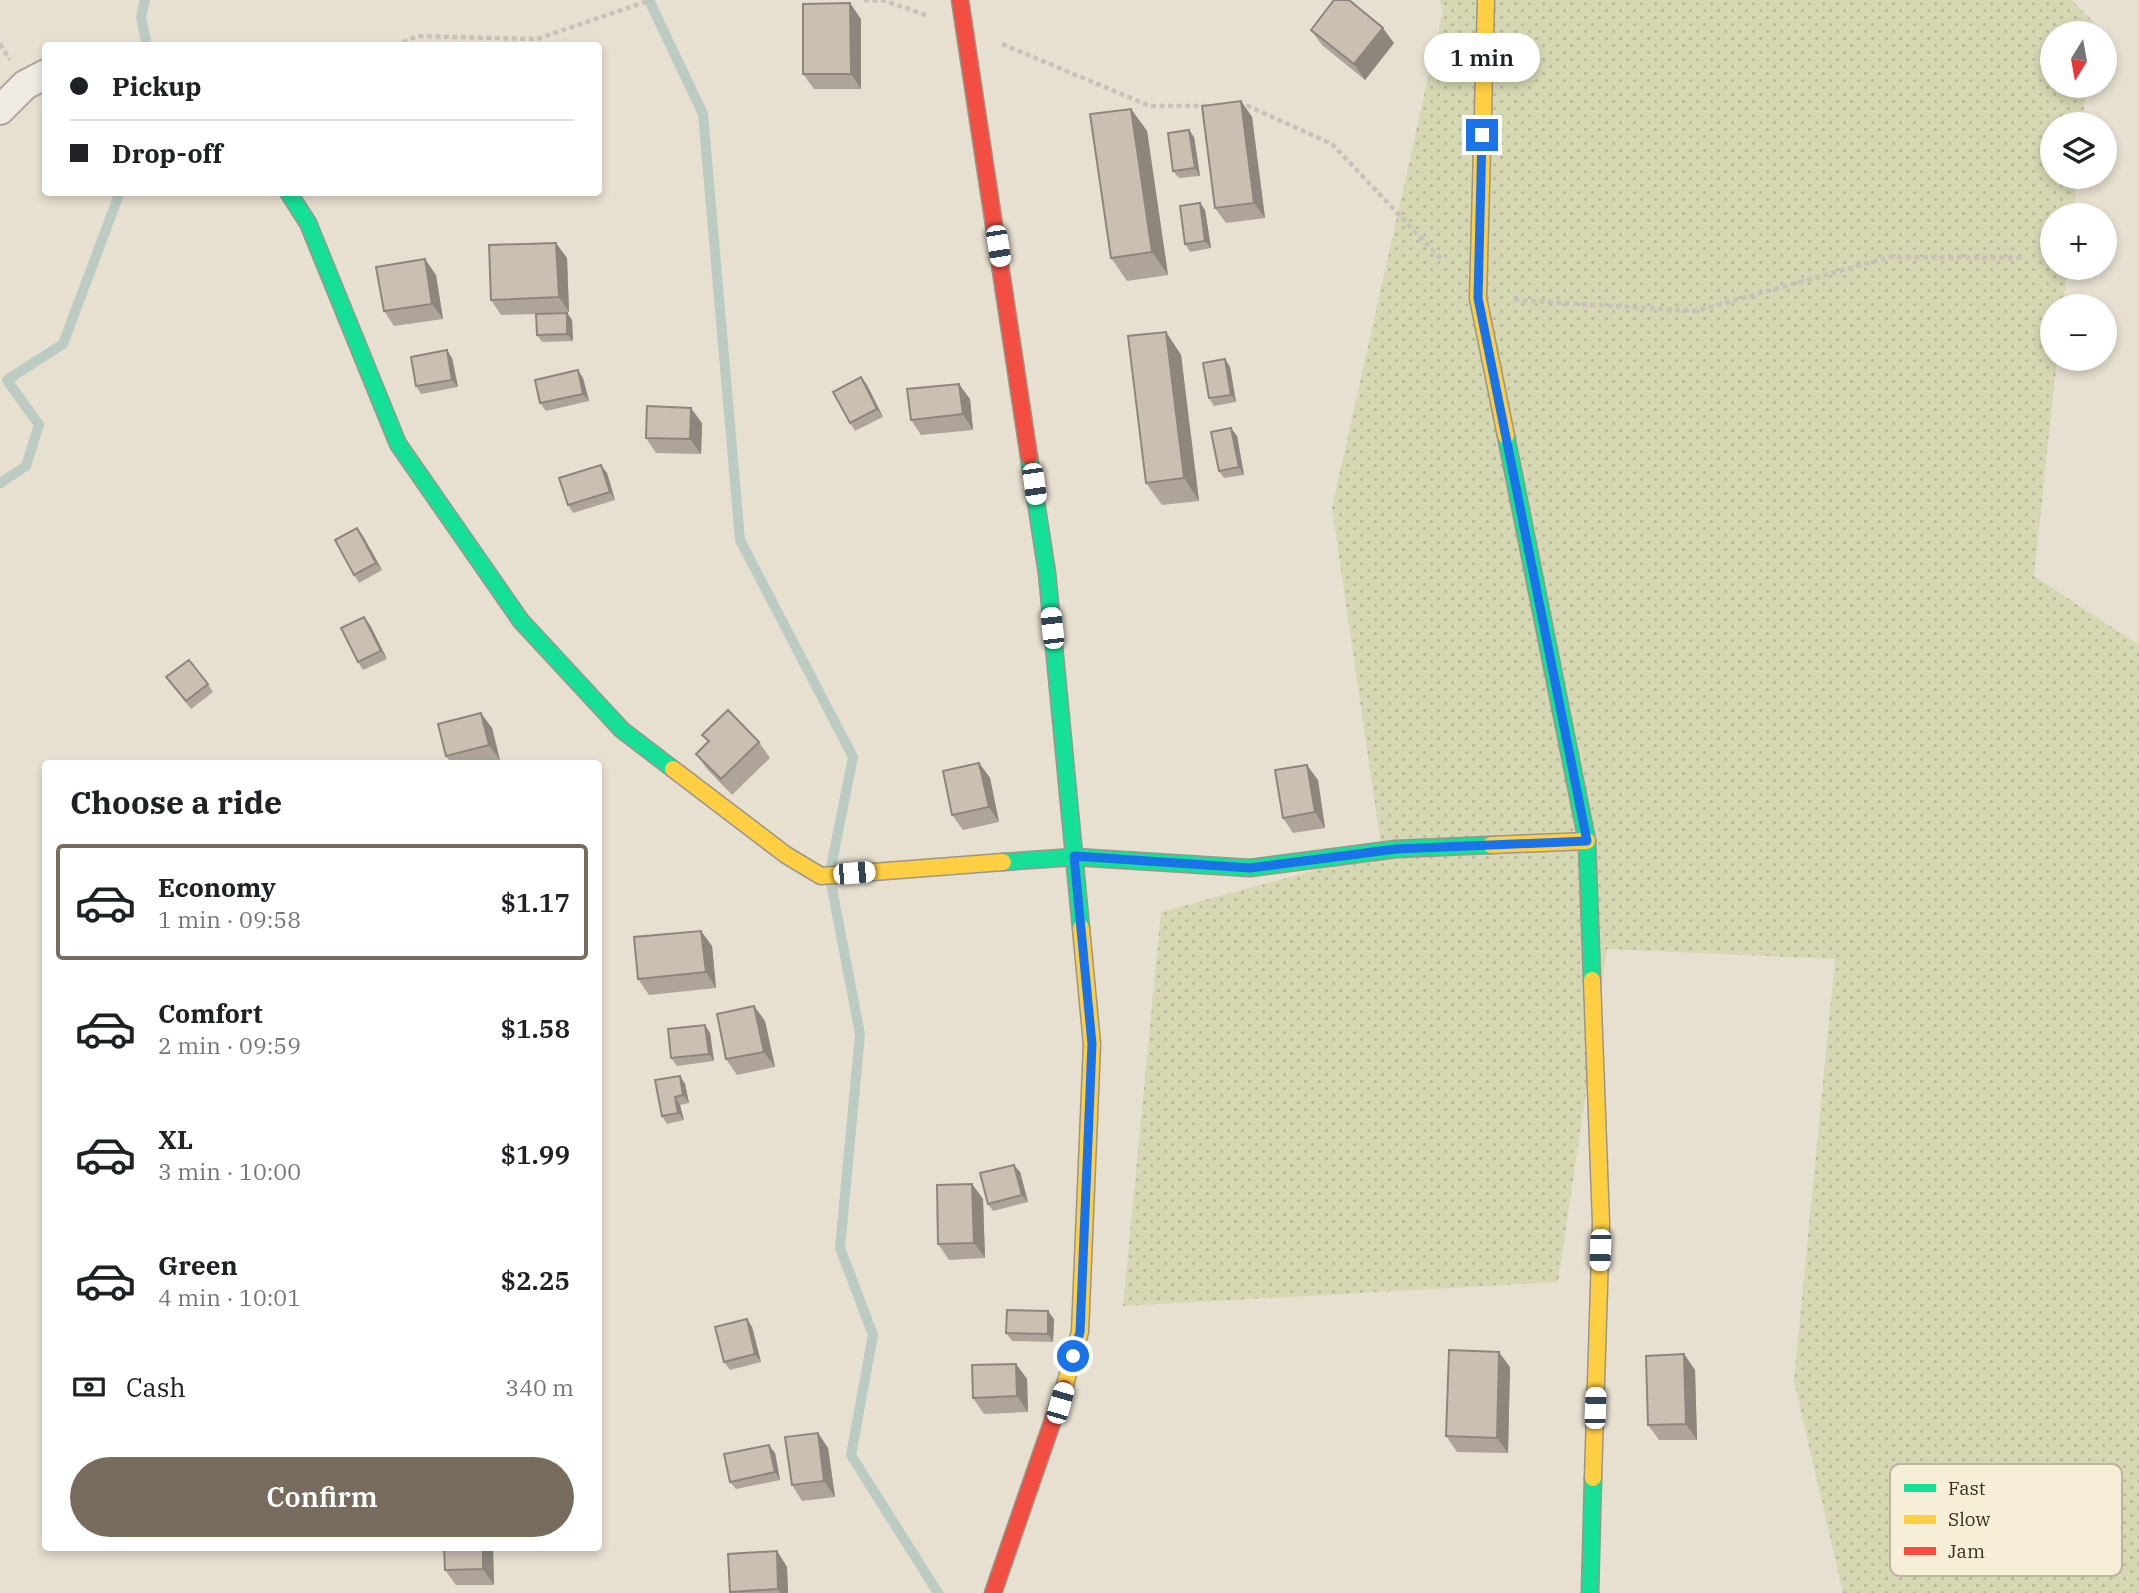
<!DOCTYPE html>
<html lang="en">
<head>
<meta charset="utf-8">
<style>
	body { margin:0; font-family:"IBM Plex Serif",serif; background:#f6f6f6; color:#202124; height:100vh; display:flex; flex-direction:column; font-size:26px; white-space:nowrap }
	* { box-sizing:border-box; margin:0 }
	p { font-size:23px; color:#757577 }
	.icon { flex:none; width:38px; height:38px; fill:none; stroke:currentColor; stroke-width:2; stroke-linecap:round; stroke-linejoin:round }
	.map { position:relative; flex:1; overflow:hidden }
	.details { position:absolute; left:42px; top:760px; width:560px; height:791px; display:flex; flex-direction:column; background:#fff; border-radius:7px; box-shadow:0 4px 10px #0003 }
	.details>* { flex:none }
	.banner { position:absolute; left:42px; top:42px; width:560px; height:154px; border-radius:7px; box-shadow:0 4px 10px #0003; display:grid; align-content:center; height:154px; padding:0 28px; background:#fff }
	.needle { width:46px; rotate:191deg }
	.controls { position:absolute; left:2040px; top:21px; display:grid; gap:14px }
	.controls a { display:grid; place-items:center; width:77px; height:77px; border-radius:50%; background:#fff; box-shadow:0 4px 10px #0003; font-size:35px }
	.end { position:absolute; width:32px; height:32px; margin:-16px; border:9px solid #1a73e8; background:#fff; box-shadow:0 0 0 4px #fff }
	.from { border-radius:50% }
	.bubble { position:absolute; height:49px; border-radius:24px; background:#fff; box-shadow:0 4px 10px #0003; font-size:23px; font-weight:600; line-height:49px; text-align:center }
	.car { position:absolute; width:21px; height:42px; margin:-21px -10px; border-radius:9px; box-shadow:0 0 5px 2px #0007; background:linear-gradient(#fff 24%,#345 0 40%,#fff 0 76%,#345 0 86%,#fff 0) }
	.banner b { display:flex; align-items:center; gap:24px; height:66px; font-size:26px }
	.banner b+b { border-top:2px solid #e0e0e0 }
	.banner i { width:18px; height:18px; background:#202124 }
	ul { padding:0; list-style:none }
	li { display:flex; align-items:center; gap:21px; height:116px; margin:0 14px 10px; padding:0 14px; border:4px solid transparent; border-radius:7px }
	li div { flex:1 }
	li b { display:block; font-size:26px }
	li em { font-style:normal; font-weight:600 }
	li.current { border-color:#786c5e }
	li>.icon { width:63px; height:63px; stroke-width:1.5 }
	h2 { padding:0 28px; font-size:32px; line-height:84px }
	.pay { display:flex; align-items:center; gap:18px; height:77px; padding:0 28px; font-size:26px }
	.pay p { margin-inline-start:auto }
	.primary-button { display:flex; gap:14px; margin-top:auto; padding:14px 28px }
	.primary-button a { flex:1; height:80px; border-radius:42px; background:#786c5e; color:#fff; font-size:28px; font-weight:600; line-height:80px; text-align:center }
	.map>svg:first-child { display:block }
	.grass { fill:url(#grass-dots) }
	.lines { fill:none; stroke-linecap:round; stroke-linejoin:round }
	.stream { stroke:#bcccc2; stroke-width:10 }
	.street-casing { stroke:#ada599; stroke-width:32 }
	.fast-casing { stroke:#9c958a; stroke-width:19 }
	.slow-casing { stroke:#9c958a; stroke-width:19 }
	.jam-casing { stroke:#9c958a; stroke-width:19 }
	.path { stroke:#c8c2b9; stroke-width:4.5; stroke-dasharray:5 3.5; stroke-linecap:butt }
	.street { stroke:#efebe3; stroke-width:28 }
	.fast { stroke:#16e098; stroke-width:16 }
	.slow { stroke:#ffcf43; stroke-width:16 }
	.jam { stroke:#f24e42; stroke-width:16 }
	.wall { fill:#afa499 }
	.shaded-wall { fill:#8e867d }
	.building { fill:#cbbfb2; stroke:#8e867d; stroke-width:2 }
	.route { stroke:#1a73e8; stroke-width:9 }
	.key { fill:#f7eed8; stroke:#bfb4a1; stroke-width:2 }
	.key-label { font-size:19px; fill:#3d2e20 }
</style>
</head>
<body>
<div class="map">
<svg width="2139" height="1593" viewBox="0 0 2139 1593">
	<defs>
		<pattern id="grass-dots" width="8" height="8" patternUnits="userSpaceOnUse" patternTransform="scale(1.75)"><rect width="8" height="8" fill="#d6d7b3"/><path d="M2 2h.1M6 6h.1" fill="none" stroke="#b9b99a" stroke-width="1.8" stroke-linecap="round"/></pattern>
	</defs>
	<rect width="100%" height="100%" fill="#e7e0d1"/>
	<path class="grass" d="M 1440,0 L 2071,0 L 2093,21 L 2092,33 L 2053,33 L 2053,86 L 2087,86 L 2082,124 L 2053,124 L 2053,177 L 2077,177 L 2073,215 L 2053,215 L 2053,268 L 2067,268 L 2063,306 L 2053,306 L 2053,359 L 2057,359 L 2034,576 L 2139,645 L 2139,1593 L 1843,1593 L 1794,1381 L 1835,959 L 1607,949 L 1558,1282 L 1123,1306 L 1161,912 L 1382,852 L 1332,508 L 1443,11 Z"/>
	<g class="lines">
		<g class="stream">
			<path d="M 145,0 L 141,17 L 147,46"/>
			<path d="M 649,0 L 703,114 L 740,540 L 853,757 L 831,867"/>
			<path d="M 0,483 L 26,466 L 39,425 L 7,380 L 63,344 L 120,192"/>
			<path d="M 831,883 L 860,1034 L 840,1248 L 873,1335 L 851,1455 L 938,1593"/>
		</g>
		<defs>
			<path id="street" d="M 0,110 L 25,85 L 46,74"/>
			<g id="fast">
				<path d="M 288,192 L 308,223 L 398,444 L 521,621 L 622,730 L 673,769"/>
				<path d="M 1506,436 L 1587,841 L 1592,980"/>
				<path d="M 1029,457 L 1047,573 L 1081,928"/>
				<path d="M 1003,862 L 1075,857 L 1250,868 L 1396,849 L 1491,845"/>
				<path d="M 1590,1593 L 1593,1478"/>
			</g>
			<g id="slow">
				<path d="M 1486,0 L 1478,298 L 1506,436"/>
				<path d="M 673,769 L 786,855 L 821,876 L 1003,862"/>
				<path d="M 1491,845 L 1587,841"/>
				<path d="M 1592,980 L 1601,1223 L 1593,1478"/>
				<path d="M 1064,1388 L 1080,1332 L 1092,1044 L 1081,928"/>
			</g>
			<g id="jam">
				<path d="M 960,0 L 1029,457"/>
				<path d="M 993,1593 L 1064,1388"/>
			</g>
		</defs>
		<use href="#street" class="street-casing"/>
		<use href="#fast" class="fast-casing"/>
		<use href="#slow" class="slow-casing"/>
		<use href="#jam" class="jam-casing"/>
		<g class="path">
			<path d="M 864,0 L 885,1 L 926,15"/>
			<path d="M 0,44 L 10,60"/>
			<path d="M 1002,44 L 1150,106 L 1209,106"/>
			<path d="M 395,46 L 417,36 L 537,39 L 651,0"/>
			<path d="M 1238,106 L 1248,106 L 1332,144 L 1441,259"/>
			<path d="M 1514,300 L 1696,311 L 1890,257 L 2024,258"/>
		</g>
		<use href="#street" class="street"/>
		<use href="#fast" class="fast"/>
		<use href="#slow" class="slow"/>
		<use href="#jam" class="jam"/>
	</g>
	<g class="wall">
		<path d="M 861,19 L 861,89 L 814,89 L 803,74 Z"/>
		<path d="M 1311,30 L 1394,43 L 1365,80 L 1322,45 Z"/>
		<path d="M 1241,101 L 1252,117 L 1265,218 L 1226,223 L 1215,208 Z"/>
		<path d="M 1131,109 L 1147,131 L 1168,275 L 1127,281 L 1111,258 Z"/>
		<path d="M 1194,137 L 1200,176 L 1179,178 L 1173,171 Z"/>
		<path d="M 1200,203 L 1205,210 L 1211,248 L 1190,252 L 1185,244 Z"/>
		<path d="M 556,243 L 567,258 L 569,312 L 555,313 L 567,313 L 572,320 L 573,341 L 542,342 L 537,335 L 536,314 L 501,315 L 491,300 Z"/>
		<path d="M 436,275 L 443,319 L 394,326 L 384,311 Z"/>
		<path d="M 1166,332 L 1181,355 L 1199,501 L 1162,505 L 1146,483 Z"/>
		<path d="M 452,358 L 458,387 L 421,394 L 416,386 Z"/>
		<path d="M 1225,359 L 1230,367 L 1236,402 L 1214,406 L 1209,398 Z"/>
		<path d="M 861,377 L 867,385 L 883,417 L 855,431 L 850,423 Z"/>
		<path d="M 583,378 L 589,401 L 546,411 L 540,403 Z"/>
		<path d="M 970,399 L 973,430 L 921,435 L 911,420 Z"/>
		<path d="M 702,423 L 701,454 L 656,453 L 646,438 Z"/>
		<path d="M 1231,428 L 1237,436 L 1244,475 L 1224,478 L 1219,471 Z"/>
		<path d="M 607,473 L 615,500 L 573,513 L 568,505 Z"/>
		<path d="M 363,536 L 382,570 L 359,583 L 354,575 Z"/>
		<path d="M 370,625 L 387,659 L 363,670 L 358,662 Z"/>
		<path d="M 166,677 L 208,684 L 213,692 L 191,709 Z"/>
		<path d="M 492,728 L 500,760 L 490,763 L 451,763 L 446,756 Z"/>
		<path d="M 702,735 L 759,742 L 770,758 L 732,795 L 707,769 L 696,754 L 708,742 Z"/>
		<path d="M 979,763 L 990,778 L 999,822 L 963,830 L 952,815 Z"/>
		<path d="M 1318,780 L 1325,828 L 1293,833 L 1283,818 Z"/>
		<path d="M 701,931 L 712,946 L 716,988 L 649,995 L 638,979 Z"/>
		<path d="M 754,1006 L 765,1021 L 775,1067 L 737,1075 L 726,1059 Z"/>
		<path d="M 710,1033 L 714,1061 L 677,1066 L 671,1058 Z"/>
		<path d="M 680,1076 L 685,1084 L 689,1103 L 680,1105 L 684,1120 L 667,1124 L 662,1116 Z"/>
		<path d="M 1020,1172 L 1028,1202 L 993,1211 L 988,1204 Z"/>
		<path d="M 972,1184 L 983,1199 L 985,1258 L 949,1260 L 938,1244 Z"/>
		<path d="M 747,1319 L 752,1327 L 761,1362 L 730,1370 L 724,1362 Z"/>
		<path d="M 1054,1319 L 1053,1342 L 1012,1341 L 1006,1333 Z"/>
		<path d="M 1684,1354 L 1695,1370 L 1697,1440 L 1659,1440 L 1648,1425 Z"/>
		<path d="M 1016,1364 L 1027,1379 L 1028,1412 L 984,1414 L 973,1398 Z"/>
		<path d="M 1510,1367 L 1508,1453 L 1457,1452 L 1446,1436 Z"/>
		<path d="M 818,1433 L 828,1448 L 835,1497 L 802,1501 L 792,1485 Z"/>
		<path d="M 775,1453 L 780,1480 L 736,1489 L 730,1482 Z"/>
		<path d="M 444,1547 L 493,1547 L 494,1585 L 456,1585 L 445,1570 Z"/>
		<path d="M 777,1551 L 787,1567 L 788,1593 L 731,1593 L 730,1592 Z"/>
	</g>
	<g class="shaded-wall">
		<path d="M 850,3 L 861,19 L 861,89 L 851,74 Z"/>
		<path d="M 1383,28 L 1394,43 L 1365,80 L 1354,64 Z"/>
		<path d="M 1241,101 L 1252,117 L 1265,218 L 1254,203 Z"/>
		<path d="M 1131,109 L 1147,131 L 1168,275 L 1152,252 Z"/>
		<path d="M 1189,130 L 1194,137 L 1200,176 L 1195,168 Z"/>
		<path d="M 1200,203 L 1205,210 L 1211,248 L 1205,241 Z"/>
		<path d="M 556,243 L 567,258 L 569,312 L 559,297 Z"/>
		<path d="M 425,259 L 436,275 L 443,319 L 432,304 Z"/>
		<path d="M 567,313 L 572,320 L 573,341 L 567,334 Z"/>
		<path d="M 1166,332 L 1181,355 L 1199,501 L 1184,478 Z"/>
		<path d="M 447,350 L 452,358 L 458,387 L 452,380 Z"/>
		<path d="M 1225,359 L 1230,367 L 1236,402 L 1231,395 Z"/>
		<path d="M 578,370 L 583,378 L 589,401 L 583,394 Z"/>
		<path d="M 861,377 L 867,385 L 883,417 L 877,409 Z"/>
		<path d="M 959,384 L 970,399 L 973,430 L 963,414 Z"/>
		<path d="M 691,408 L 702,423 L 701,454 L 690,439 Z"/>
		<path d="M 1231,428 L 1237,436 L 1244,475 L 1239,467 Z"/>
		<path d="M 601,465 L 607,473 L 615,500 L 610,492 Z"/>
		<path d="M 357,528 L 363,536 L 382,570 L 376,563 Z"/>
		<path d="M 364,617 L 370,625 L 387,659 L 381,651 Z"/>
		<path d="M 481,713 L 492,728 L 500,760 L 489,745 Z"/>
		<path d="M 979,763 L 990,778 L 999,822 L 989,807 Z"/>
		<path d="M 1307,765 L 1318,780 L 1325,828 L 1315,812 Z"/>
		<path d="M 701,931 L 712,946 L 716,988 L 706,972 Z"/>
		<path d="M 754,1006 L 765,1021 L 775,1067 L 764,1052 Z"/>
		<path d="M 705,1025 L 710,1033 L 714,1061 L 709,1054 Z"/>
		<path d="M 680,1076 L 685,1084 L 689,1103 L 683,1095 Z"/>
		<path d="M 675,1097 L 680,1105 L 684,1120 L 678,1113 Z"/>
		<path d="M 1014,1165 L 1020,1172 L 1028,1202 L 1022,1195 Z"/>
		<path d="M 972,1184 L 983,1199 L 985,1258 L 974,1243 Z"/>
		<path d="M 1048,1311 L 1054,1319 L 1053,1342 L 1048,1334 Z"/>
		<path d="M 747,1319 L 752,1327 L 761,1362 L 755,1354 Z"/>
		<path d="M 1499,1352 L 1510,1367 L 1508,1453 L 1497,1438 Z"/>
		<path d="M 1684,1354 L 1695,1370 L 1697,1440 L 1686,1424 Z"/>
		<path d="M 1016,1364 L 1027,1379 L 1028,1412 L 1017,1396 Z"/>
		<path d="M 818,1433 L 828,1448 L 835,1497 L 824,1481 Z"/>
		<path d="M 769,1445 L 775,1453 L 780,1480 L 775,1472 Z"/>
		<path d="M 483,1547 L 493,1547 L 494,1585 L 483,1569 Z"/>
		<path d="M 777,1551 L 787,1567 L 788,1593 L 780,1593 L 778,1589 Z"/>
	</g>
	<g class="building">
		<path d="M 1334,0 L 1349,0 L 1383,28 L 1354,64 L 1311,30 Z"/>
		<path d="M 850,3 L 851,74 L 803,74 L 803,4 Z"/>
		<path d="M 1241,101 L 1254,203 L 1215,208 L 1202,106 Z"/>
		<path d="M 1131,109 L 1152,252 L 1111,258 L 1090,114 Z"/>
		<path d="M 1189,130 L 1195,168 L 1173,171 L 1168,133 Z"/>
		<path d="M 1200,203 L 1205,241 L 1185,244 L 1180,206 Z"/>
		<path d="M 556,243 L 559,297 L 491,300 L 489,245 Z"/>
		<path d="M 425,259 L 432,304 L 384,311 L 376,267 Z"/>
		<path d="M 567,313 L 567,334 L 537,335 L 536,314 Z"/>
		<path d="M 1166,332 L 1184,478 L 1146,483 L 1128,336 Z"/>
		<path d="M 447,350 L 452,380 L 416,386 L 411,357 Z"/>
		<path d="M 1225,359 L 1231,395 L 1209,398 L 1203,363 Z"/>
		<path d="M 578,370 L 583,394 L 540,403 L 535,380 Z"/>
		<path d="M 861,377 L 877,409 L 850,423 L 833,392 Z"/>
		<path d="M 959,384 L 963,414 L 911,420 L 907,389 Z"/>
		<path d="M 647,406 L 691,408 L 690,439 L 646,438 Z"/>
		<path d="M 1231,428 L 1239,467 L 1219,471 L 1211,432 Z"/>
		<path d="M 601,465 L 610,492 L 568,505 L 559,478 Z"/>
		<path d="M 357,528 L 376,563 L 354,575 L 335,540 Z"/>
		<path d="M 364,617 L 381,651 L 358,662 L 341,628 Z"/>
		<path d="M 189,660 L 208,684 L 186,701 L 166,677 Z"/>
		<path d="M 728,710 L 759,742 L 721,779 L 696,754 L 709,741 L 702,735 Z"/>
		<path d="M 481,713 L 489,745 L 446,756 L 438,724 Z"/>
		<path d="M 979,763 L 989,807 L 952,815 L 943,771 Z"/>
		<path d="M 1307,765 L 1315,812 L 1283,818 L 1275,770 Z"/>
		<path d="M 701,931 L 706,972 L 638,979 L 634,937 Z"/>
		<path d="M 754,1006 L 764,1052 L 726,1059 L 717,1014 Z"/>
		<path d="M 705,1025 L 709,1054 L 671,1058 L 668,1029 Z"/>
		<path d="M 680,1076 L 683,1095 L 675,1097 L 678,1113 L 662,1116 L 655,1080 Z"/>
		<path d="M 1014,1165 L 1022,1195 L 988,1204 L 980,1173 Z"/>
		<path d="M 972,1184 L 974,1243 L 938,1244 L 937,1185 Z"/>
		<path d="M 1007,1310 L 1048,1311 L 1048,1334 L 1006,1333 Z"/>
		<path d="M 747,1319 L 755,1354 L 724,1362 L 715,1327 Z"/>
		<path d="M 1449,1350 L 1499,1352 L 1497,1438 L 1446,1436 Z"/>
		<path d="M 1684,1354 L 1686,1424 L 1648,1425 L 1646,1356 Z"/>
		<path d="M 1016,1364 L 1017,1396 L 973,1398 L 972,1365 Z"/>
		<path d="M 818,1433 L 824,1481 L 792,1485 L 785,1437 Z"/>
		<path d="M 769,1445 L 775,1472 L 730,1482 L 724,1454 Z"/>
		<path d="M 444,1547 L 483,1547 L 483,1569 L 445,1570 Z"/>
		<path d="M 777,1551 L 778,1589 L 730,1592 L 728,1554 Z"/>
	</g>
	<g class="lines">
		<path class="route" d="M 1073,1356 L 1080,1332 L 1092,1044 L 1074,856 L 1250,868 L 1396,849 L 1587,841 L 1478,298 L 1482,135"/>
	</g>
	<rect x="1890" y="1464" width="232" height="112" rx="10" class="key"/>
	<rect x="1904" y="1484" width="32" height="8" fill="#16e098"/>
	<rect x="1904" y="1515" width="32" height="9" fill="#ffcf43"/>
	<rect x="1904" y="1547" width="32" height="8" fill="#f24e42"/>
	<g class="key-label">
		<text x="1948" y="1495">Fast</text>
		<text x="1948" y="1526">Slow</text>
		<text x="1948" y="1558">Jam</text>
	</g>
</svg>
<div class="controls">
<a><svg class="needle" viewBox="-14 -14 28 28"><path d="M0-13l5 13h-10z" fill="#e53935"/><path d="M0 13l5-13h-10z" fill="#757577"/></svg></a>
<a><svg class="icon" aria-label="layers" viewBox="0 0 24 24"><path d="M12 4l9 5-9 5-9-5zM3 14l9 5 9-5"/></svg></a>
<a>+</a>
<a>−</a>
</div>
<i class="end from" style="left:1073px;top:1356px"></i>
<i class="end" style="left:1482px;top:135px"></i>
<div class="bubble" style="left:1424px;top:33px;width:116px">1 min</div>
<i class="car" style="left:998px;top:246px;rotate:171deg"></i>
<i class="car" style="left:1034px;top:484px;rotate:172deg"></i>
<i class="car" style="left:1052px;top:628px;rotate:354deg"></i>
<i class="car" style="left:854px;top:873px;rotate:85deg"></i>
<i class="car" style="left:1600px;top:1250px;rotate:182deg"></i>
<i class="car" style="left:1060px;top:1403px;rotate:16deg"></i>
<i class="car" style="left:1595px;top:1408px;rotate:2deg"></i>
<div class="banner">
<b><i class="from"></i>Pickup</b>
<b><i></i>Drop-off</b>
</div>
<section class="details">
<h2>Choose a ride</h2>
<ul>
<li class="current"><svg class="icon" aria-label="car" viewBox="0 0 24 24"><path d="M5 17H2v-5l4-1 3-4h7l3 4 3 1v5h-3M9 17h6M6 11h13"/><circle cx="7" cy="17" r="2"/><circle cx="17" cy="17" r="2"/></svg><div><b>Economy</b><p>1 min · 09:58</p></div><em>$1.17</em></li>
<li><svg class="icon" aria-label="car" viewBox="0 0 24 24"><path d="M5 17H2v-5l4-1 3-4h7l3 4 3 1v5h-3M9 17h6M6 11h13"/><circle cx="7" cy="17" r="2"/><circle cx="17" cy="17" r="2"/></svg><div><b>Comfort</b><p>2 min · 09:59</p></div><em>$1.58</em></li>
<li><svg class="icon" aria-label="car" viewBox="0 0 24 24"><path d="M5 17H2v-5l4-1 3-4h7l3 4 3 1v5h-3M9 17h6M6 11h13"/><circle cx="7" cy="17" r="2"/><circle cx="17" cy="17" r="2"/></svg><div><b>XL</b><p>3 min · 10:00</p></div><em>$1.99</em></li>
<li><svg class="icon" aria-label="car" viewBox="0 0 24 24"><path d="M5 17H2v-5l4-1 3-4h7l3 4 3 1v5h-3M9 17h6M6 11h13"/><circle cx="7" cy="17" r="2"/><circle cx="17" cy="17" r="2"/></svg><div><b>Green</b><p>4 min · 10:01</p></div><em>$2.25</em></li>
</ul>
<div class="pay"><svg class="icon" aria-label="cash" viewBox="0 0 24 24"><path d="M3 7h18v10H3z"/><circle cx="12" cy="12" r="2"/></svg>Cash<p>340 m</p></div>
<div class="primary-button"><a>Confirm</a></div>
</section>
</div>
</body>
</html>
